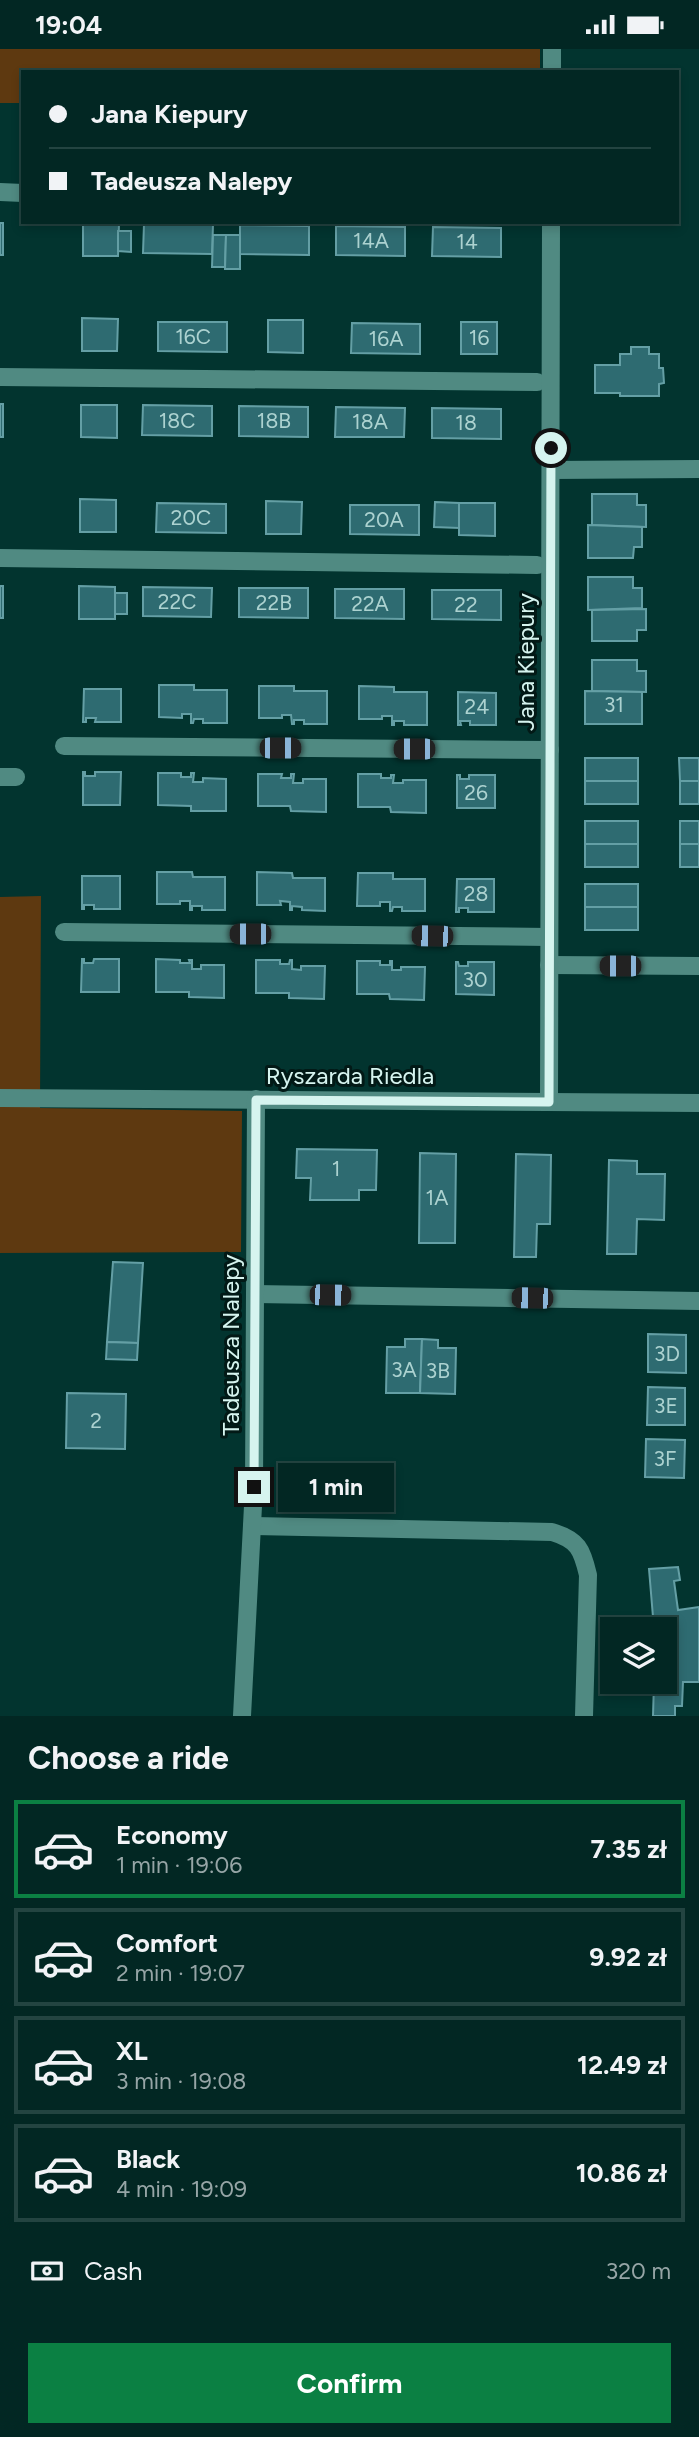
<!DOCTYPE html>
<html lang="en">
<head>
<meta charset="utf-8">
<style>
	body { margin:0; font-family:Figtree,sans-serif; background:#103330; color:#f1f3f6; height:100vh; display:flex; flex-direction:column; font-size:26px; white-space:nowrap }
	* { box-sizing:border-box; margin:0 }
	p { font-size:23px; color:#96a5a6 }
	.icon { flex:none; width:38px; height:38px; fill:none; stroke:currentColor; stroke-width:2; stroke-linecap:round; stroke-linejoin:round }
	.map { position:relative; height:1667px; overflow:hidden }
	.details { display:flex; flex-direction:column; background:#022723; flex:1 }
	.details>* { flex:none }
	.hud { position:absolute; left:21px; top:21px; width:658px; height:154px; border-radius:0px; box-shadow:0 4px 10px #0003,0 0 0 2px #234441; display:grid; align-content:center; height:154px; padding:0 28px; background:#022723 }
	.fabs { position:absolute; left:600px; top:1568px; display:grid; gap:14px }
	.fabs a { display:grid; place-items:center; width:77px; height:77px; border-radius:0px; background:#022723; box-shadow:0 4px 10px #0003,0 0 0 2px #234441; font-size:35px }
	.end { position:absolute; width:32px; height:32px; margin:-16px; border:9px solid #d6f4ef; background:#111; box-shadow:0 0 0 4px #111 }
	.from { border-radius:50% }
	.bubble { position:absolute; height:49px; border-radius:0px; background:#022723; box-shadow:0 4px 10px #0003,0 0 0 2px #234441; font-size:23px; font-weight:700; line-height:49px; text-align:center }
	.car { position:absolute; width:21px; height:42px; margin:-21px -10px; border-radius:9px; box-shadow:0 0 5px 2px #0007; background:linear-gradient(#222 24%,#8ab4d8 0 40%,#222 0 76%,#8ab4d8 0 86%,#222 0) }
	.hud b { display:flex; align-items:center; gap:24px; height:66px; font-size:26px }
	.hud b+b { border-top:2px solid #234441 }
	.hud i { width:18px; height:18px; background:#f1f3f6 }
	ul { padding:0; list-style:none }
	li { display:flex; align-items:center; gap:21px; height:98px; margin:0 14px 10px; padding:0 14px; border:4px solid #234441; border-radius:0px }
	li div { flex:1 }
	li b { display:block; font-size:26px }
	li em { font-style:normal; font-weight:700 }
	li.on { border-color:#0b8043 }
	li>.icon { width:63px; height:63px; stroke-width:1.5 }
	h2 { padding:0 28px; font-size:32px; line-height:84px }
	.pay { display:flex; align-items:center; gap:18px; height:77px; padding:0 28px; font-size:26px }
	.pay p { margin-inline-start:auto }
	.action { display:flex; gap:14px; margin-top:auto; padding:14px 28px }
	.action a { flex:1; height:80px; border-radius:0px; background:#0b8043; color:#fff; font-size:28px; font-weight:700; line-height:80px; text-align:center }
	.status { display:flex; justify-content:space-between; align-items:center; height:49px; padding:0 35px; background:#022723; direction:ltr }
	.status svg { height:19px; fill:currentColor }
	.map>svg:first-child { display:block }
	.green { fill:#5e3910 }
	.building { fill:#2e6b71; stroke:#649fa5; stroke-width:2 }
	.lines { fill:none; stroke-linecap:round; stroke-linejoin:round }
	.minor { stroke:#508a82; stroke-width:18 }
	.route { stroke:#d6f4ef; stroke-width:9 }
	.labels { text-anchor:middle; stroke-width:6; stroke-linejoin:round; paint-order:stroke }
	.number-label { font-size:21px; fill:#acd2d0 }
	.street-label { font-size:24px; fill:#d6f4ef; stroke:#021916 }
</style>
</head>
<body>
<div class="status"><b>19:04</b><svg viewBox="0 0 49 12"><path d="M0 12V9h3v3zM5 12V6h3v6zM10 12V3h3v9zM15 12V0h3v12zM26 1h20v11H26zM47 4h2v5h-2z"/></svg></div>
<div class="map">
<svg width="699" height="1667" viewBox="0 0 699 1667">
	<rect width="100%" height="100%" fill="#02342f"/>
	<g class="green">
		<path d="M 0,0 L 540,0 L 540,23 L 23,23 L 23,54 L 0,54 Z"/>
		<path d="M 41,847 L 40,1059 L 242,1062 L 241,1203 L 0,1204 L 0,848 Z"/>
	</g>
	<g class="building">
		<rect x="0" y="174" width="3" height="32"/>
		<path d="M 83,174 L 119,175 L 118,207 L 83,207 Z"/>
		<path d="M 144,175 L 213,176 L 212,205 L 143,204 Z"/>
		<path d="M 240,176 L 309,177 L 309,206 L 240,205 Z"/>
		<path d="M 336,177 L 405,178 L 405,207 L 336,206 Z"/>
		<path d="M 433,178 L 501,179 L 501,208 L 432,207 Z"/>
		<path d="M 118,182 L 131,182 L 131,203 L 118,202 Z"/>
		<path d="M 213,186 L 226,186 L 225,218 L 212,218 Z"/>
		<path d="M 226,186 L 240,186 L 240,220 L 225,220 Z"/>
		<path d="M 82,269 L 118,270 L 117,302 L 82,302 Z"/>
		<path d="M 268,271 L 303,271 L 303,304 L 268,303 Z"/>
		<path d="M 158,273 L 227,273 L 227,303 L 158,302 Z"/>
		<rect x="461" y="273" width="36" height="32"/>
		<path d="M 352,274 L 420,275 L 420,305 L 351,304 Z"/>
		<path d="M 631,298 L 649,298 L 649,305 L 659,305 L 659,319 L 663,319 L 664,334 L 659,335 L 659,347 L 620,347 L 620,344 L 595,344 L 595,316 L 620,316 L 620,305 L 631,305 Z"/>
		<rect x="0" y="355" width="3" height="33"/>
		<path d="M 81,356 L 117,356 L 117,389 L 81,388 Z"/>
		<path d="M 143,356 L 212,357 L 212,387 L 142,386 Z"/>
		<path d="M 239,357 L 308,358 L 308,388 L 239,387 Z"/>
		<path d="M 336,358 L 405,359 L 404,388 L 335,388 Z"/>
		<path d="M 432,359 L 501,360 L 501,390 L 432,389 Z"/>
		<path d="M 592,445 L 637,445 L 637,456 L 646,456 L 646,478 L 592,476 Z"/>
		<path d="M 80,450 L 116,451 L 116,483 L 80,483 Z"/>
		<path d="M 266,452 L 302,453 L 301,485 L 266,485 Z"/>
		<path d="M 435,453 L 459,454 L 459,479 L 434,478 Z"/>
		<path d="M 157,454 L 226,455 L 226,484 L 156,483 Z"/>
		<path d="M 459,454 L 495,454 L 495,487 L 459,486 Z"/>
		<path d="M 350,456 L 419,456 L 419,486 L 350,485 Z"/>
		<path d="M 588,476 L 642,478 L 642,498 L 634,498 L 633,509 L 588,509 Z"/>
		<path d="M 588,528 L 633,528 L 633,539 L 642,539 L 642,559 L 588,561 Z"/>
		<rect x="0" y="537" width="3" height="32"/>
		<path d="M 79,537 L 115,538 L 115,570 L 79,570 Z"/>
		<path d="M 143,538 L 212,539 L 211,568 L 143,567 Z"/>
		<path d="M 239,539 L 308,539 L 308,569 L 239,568 Z"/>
		<path d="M 335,540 L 404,540 L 404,570 L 335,569 Z"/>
		<path d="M 432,541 L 501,541 L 501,571 L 432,570 Z"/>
		<rect x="115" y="544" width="12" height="21"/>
		<path d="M 646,560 L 646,581 L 637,581 L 637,592 L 592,592 L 592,561 Z"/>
		<path d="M 592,611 L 637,611 L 637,622 L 646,622 L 646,643 L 592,642 Z"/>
		<path d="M 159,636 L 194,636 L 194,641 L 227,641 L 227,674 L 203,674 L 203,670 L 194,670 L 193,674 L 191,674 L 191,665 L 182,665 L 182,669 L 159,668 Z"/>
		<path d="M 259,637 L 294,637 L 294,642 L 327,642 L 327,675 L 304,675 L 304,671 L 294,671 L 294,675 L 292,675 L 291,666 L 282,666 L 282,669 L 259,669 Z"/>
		<path d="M 359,637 L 394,638 L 394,643 L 427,643 L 427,676 L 404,676 L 404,672 L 394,672 L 394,676 L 392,676 L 392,667 L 382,667 L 382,670 L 359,670 Z"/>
		<path d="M 84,640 L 121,640 L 121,673 L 95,673 L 96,669 L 86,669 L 86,673 L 83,673 Z"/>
		<path d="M 585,642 L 642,643 L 642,675 L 585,675 Z"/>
		<path d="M 458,643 L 496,644 L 496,676 L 470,676 L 470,672 L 460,672 L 461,676 L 458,676 Z"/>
		<rect x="585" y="709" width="53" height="23"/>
		<path d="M 679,709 L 699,709 L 699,732 L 680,732 Z"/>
		<path d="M 83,723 L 85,723 L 85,727 L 95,727 L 95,723 L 121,723 L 120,756 L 83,756 Z"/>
		<path d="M 158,724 L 181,724 L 181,728 L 191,728 L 191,724 L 194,724 L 193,733 L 203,733 L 203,729 L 226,730 L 226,762 L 191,762 L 191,757 L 158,756 Z"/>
		<path d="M 258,725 L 282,725 L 281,729 L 291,729 L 291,725 L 294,725 L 293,734 L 303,734 L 303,730 L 326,730 L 326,763 L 291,762 L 290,757 L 258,757 Z"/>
		<path d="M 358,725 L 381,725 L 381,729 L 391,729 L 391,726 L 394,726 L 393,734 L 403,734 L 403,731 L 426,731 L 426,764 L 391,763 L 390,758 L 358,758 Z"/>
		<path d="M 457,726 L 460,726 L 460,730 L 469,730 L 469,726 L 495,726 L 495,759 L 457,759 Z"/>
		<rect x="585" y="732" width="53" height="23"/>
		<rect x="680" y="732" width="19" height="23"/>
		<rect x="585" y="772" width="53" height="23"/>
		<rect x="680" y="772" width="19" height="23"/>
		<rect x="585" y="795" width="53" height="23"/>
		<rect x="680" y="795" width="19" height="23"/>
		<path d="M 157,823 L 192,823 L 193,828 L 225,828 L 225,861 L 202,861 L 202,857 L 192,857 L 192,861 L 190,861 L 190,852 L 180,852 L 180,855 L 157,855 Z"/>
		<path d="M 257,823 L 292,824 L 293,829 L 325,829 L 325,862 L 302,861 L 302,858 L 292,857 L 292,861 L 290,861 L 290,853 L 280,852 L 281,856 L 257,856 Z"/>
		<path d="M 358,824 L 393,824 L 393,830 L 425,830 L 425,862 L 402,862 L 402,858 L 393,858 L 392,862 L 390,862 L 390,853 L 380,853 L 380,857 L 357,857 Z"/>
		<path d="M 82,827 L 120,827 L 120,860 L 94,860 L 94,856 L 84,856 L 84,860 L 82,860 Z"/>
		<path d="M 457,830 L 494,830 L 494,863 L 468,863 L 468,859 L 459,859 L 459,863 L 456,863 Z"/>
		<rect x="585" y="835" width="53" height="23"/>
		<rect x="585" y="858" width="53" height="23"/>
		<path d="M 82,910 L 84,910 L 84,914 L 93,914 L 94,910 L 119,910 L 119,943 L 81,943 Z"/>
		<path d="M 156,910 L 180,911 L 180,914 L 190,914 L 189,911 L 192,911 L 192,920 L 201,920 L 201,916 L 224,916 L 224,949 L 189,948 L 189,943 L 156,943 Z"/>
		<path d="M 256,911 L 280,911 L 280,915 L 289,915 L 290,911 L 292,911 L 292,920 L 301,921 L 301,917 L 325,917 L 324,950 L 289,949 L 289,944 L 256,944 Z"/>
		<path d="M 357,912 L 380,912 L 380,916 L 390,916 L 390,912 L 392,912 L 392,921 L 401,921 L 401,918 L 425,918 L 424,951 L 390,950 L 389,945 L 357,945 Z"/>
		<path d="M 456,913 L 458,913 L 459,917 L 468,917 L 468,913 L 494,913 L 494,946 L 456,945 Z"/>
		<path d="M 297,1100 L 377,1101 L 376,1141 L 359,1141 L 359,1151 L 310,1151 L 311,1129 L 296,1129 Z"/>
		<path d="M 420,1104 L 456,1105 L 455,1194 L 419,1194 Z"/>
		<path d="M 516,1105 L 551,1106 L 550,1175 L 537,1175 L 536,1208 L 514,1208 Z"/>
		<path d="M 609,1111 L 637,1112 L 637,1125 L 665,1125 L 664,1171 L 637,1170 L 636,1205 L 607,1205 Z"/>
		<path d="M 113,1213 L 143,1214 L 138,1294 L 107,1293 Z"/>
		<path d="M 648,1285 L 686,1286 L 686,1324 L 648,1323 Z"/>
		<path d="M 405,1290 L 422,1290 L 420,1344 L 386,1344 L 387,1298 L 405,1298 Z"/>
		<path d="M 422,1290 L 438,1291 L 438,1299 L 456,1299 L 455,1345 L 420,1344 Z"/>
		<path d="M 107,1293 L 138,1294 L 137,1311 L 106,1310 Z"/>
		<path d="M 648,1338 L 685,1339 L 685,1376 L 647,1376 Z"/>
		<path d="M 67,1344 L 126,1345 L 125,1400 L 66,1399 Z"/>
		<path d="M 646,1390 L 685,1391 L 684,1429 L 645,1428 Z"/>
		<path d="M 678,1518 L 680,1531 L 674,1532 L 678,1561 L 699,1558 L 699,1633 L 683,1633 L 682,1657 L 675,1657 L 675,1667 L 653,1667 L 654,1633 L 665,1633 L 665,1580 L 654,1580 L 649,1520 Z"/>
	</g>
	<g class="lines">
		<g class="minor">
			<path d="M 552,23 L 552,0"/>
			<path d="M 0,143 L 23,144"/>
			<path d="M 0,328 L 537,333"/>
			<path d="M 551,421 L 699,420"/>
			<path d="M 0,509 L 537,516"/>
			<path d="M 64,697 L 550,701"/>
			<path d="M 0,728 L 16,728"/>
			<path d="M 64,883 L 549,888"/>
			<path d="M 549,916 L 699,917"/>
			<path d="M 0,1049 L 699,1054"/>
			<path d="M 549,1053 L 551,173"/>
			<path d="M 255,1245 L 699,1252"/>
			<path d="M 252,1477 L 552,1483 C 578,1491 582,1500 588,1526 L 584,1667"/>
			<path d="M 242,1667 L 254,1438 L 256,1050"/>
		</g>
	</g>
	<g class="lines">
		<path class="route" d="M 254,1438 L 256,1051 L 549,1053 L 551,399"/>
	</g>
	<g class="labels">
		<g class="number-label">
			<text x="371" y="199">14A</text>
			<text x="467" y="200">14</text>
			<text x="193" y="295">16C</text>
			<text x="479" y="296">16</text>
			<text x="386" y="297">16A</text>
			<text x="177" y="379">18C</text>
			<text x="274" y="379">18B</text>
			<text x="370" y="380">18A</text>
			<text x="466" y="381">18</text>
			<text x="191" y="476">20C</text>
			<text x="384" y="478">20A</text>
			<text x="177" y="560">22C</text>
			<text x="274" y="561">22B</text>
			<text x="370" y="562">22A</text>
			<text x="466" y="563">22</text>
			<text x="614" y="663">31</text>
			<text x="477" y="665">24</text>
			<text x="476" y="751">26</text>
			<text x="476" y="852">28</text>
			<text x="475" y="938">30</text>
			<text x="336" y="1127">1</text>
			<text x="437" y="1156">1A</text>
			<text x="667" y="1312">3D</text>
			<text x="404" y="1328">3A</text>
			<text x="438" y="1329">3B</text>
			<text x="666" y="1364">3E</text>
			<text x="96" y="1379">2</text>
			<text x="665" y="1417">3F</text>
		</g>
		<g class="street-label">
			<text transform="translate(526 613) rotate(-90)" y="8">Jana Kiepury</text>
			<text x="350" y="1035">Ryszarda Riedla</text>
			<text transform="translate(231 1296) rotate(-90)" y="8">Tadeusza Nalepy</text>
		</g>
	</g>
</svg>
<div class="fabs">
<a><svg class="icon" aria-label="layers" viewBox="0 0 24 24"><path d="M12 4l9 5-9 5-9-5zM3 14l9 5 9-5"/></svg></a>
</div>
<i class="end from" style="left:551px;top:399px"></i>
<i class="end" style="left:254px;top:1438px"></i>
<div class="bubble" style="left:278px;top:1414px;width:116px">1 min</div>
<i class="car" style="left:280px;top:699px;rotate:90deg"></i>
<i class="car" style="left:414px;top:700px;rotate:270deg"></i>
<i class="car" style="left:250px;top:885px;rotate:270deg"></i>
<i class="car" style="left:432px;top:887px;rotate:271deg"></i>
<i class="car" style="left:620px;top:917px;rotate:270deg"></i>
<i class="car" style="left:330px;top:1246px;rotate:91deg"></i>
<i class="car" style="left:532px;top:1249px;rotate:271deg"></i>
<div class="hud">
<b><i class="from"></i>Jana Kiepury</b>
<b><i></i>Tadeusza Nalepy</b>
</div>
</div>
<section class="details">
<h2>Choose a ride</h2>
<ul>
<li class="on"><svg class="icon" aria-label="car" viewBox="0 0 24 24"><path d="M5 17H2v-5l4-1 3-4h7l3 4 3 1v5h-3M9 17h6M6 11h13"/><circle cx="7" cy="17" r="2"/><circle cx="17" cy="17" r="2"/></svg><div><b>Economy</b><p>1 min · 19:06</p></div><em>7.35 zł</em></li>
<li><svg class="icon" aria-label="car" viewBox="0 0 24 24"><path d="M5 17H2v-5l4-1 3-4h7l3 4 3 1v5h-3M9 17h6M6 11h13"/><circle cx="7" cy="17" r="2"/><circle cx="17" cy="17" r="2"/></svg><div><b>Comfort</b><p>2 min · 19:07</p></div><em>9.92 zł</em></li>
<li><svg class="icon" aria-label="car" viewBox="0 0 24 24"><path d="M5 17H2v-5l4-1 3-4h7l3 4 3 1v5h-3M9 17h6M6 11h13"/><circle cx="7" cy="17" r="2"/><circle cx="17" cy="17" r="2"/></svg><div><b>XL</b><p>3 min · 19:08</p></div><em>12.49 zł</em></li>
<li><svg class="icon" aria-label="car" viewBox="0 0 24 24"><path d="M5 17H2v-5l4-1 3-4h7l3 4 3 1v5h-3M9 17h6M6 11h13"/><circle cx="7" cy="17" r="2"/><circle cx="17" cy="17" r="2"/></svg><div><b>Black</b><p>4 min · 19:09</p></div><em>10.86 zł</em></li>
</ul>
<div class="pay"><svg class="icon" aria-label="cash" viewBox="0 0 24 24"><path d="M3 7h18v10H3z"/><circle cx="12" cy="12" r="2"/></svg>Cash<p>320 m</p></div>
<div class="action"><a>Confirm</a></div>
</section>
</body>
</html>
